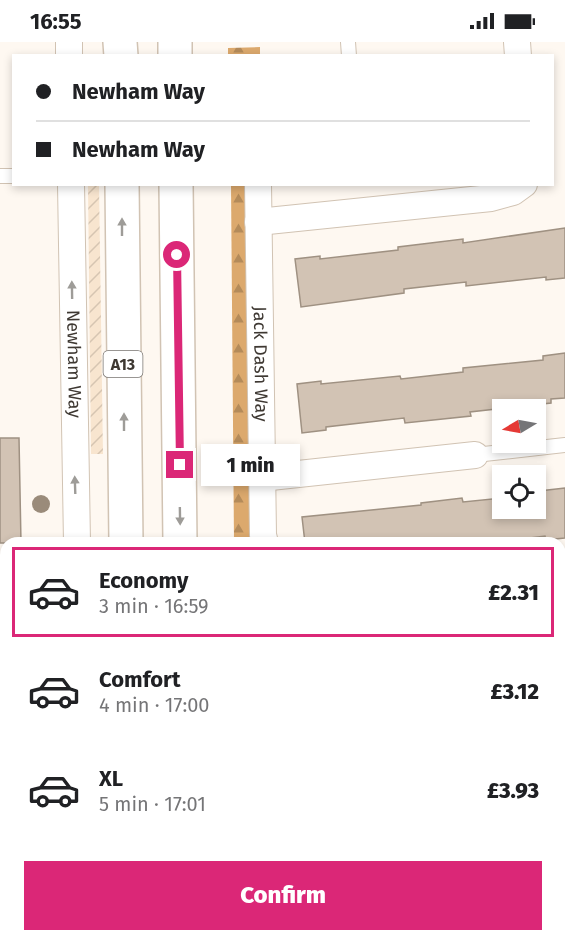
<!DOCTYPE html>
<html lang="en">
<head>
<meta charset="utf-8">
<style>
	body { margin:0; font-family:"Fira Sans",sans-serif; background:#f2f2f2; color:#202124; height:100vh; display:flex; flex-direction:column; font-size:22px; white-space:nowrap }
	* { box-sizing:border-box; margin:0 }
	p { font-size:20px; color:#757577 }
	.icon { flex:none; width:33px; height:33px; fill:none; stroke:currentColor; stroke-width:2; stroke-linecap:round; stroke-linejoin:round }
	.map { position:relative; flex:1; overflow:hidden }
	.drawer { position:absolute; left:0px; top:495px; width:566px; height:405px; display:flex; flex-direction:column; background:#fff; border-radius:18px 18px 0 0; box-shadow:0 3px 9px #0003 }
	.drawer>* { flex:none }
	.top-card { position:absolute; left:12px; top:12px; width:542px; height:132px; border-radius:0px; box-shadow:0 3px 9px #0003; display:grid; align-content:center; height:132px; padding:0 24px; background:#fff }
	.needle { width:39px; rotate:260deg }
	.buttons { position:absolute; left:492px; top:357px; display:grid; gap:12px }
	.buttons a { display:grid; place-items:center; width:54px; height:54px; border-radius:0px; background:#fff; box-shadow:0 3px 9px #0003; font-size:30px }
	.end { position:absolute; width:27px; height:27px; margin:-14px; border:8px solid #db2777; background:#fff; box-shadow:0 0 0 3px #fff }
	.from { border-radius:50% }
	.bubble { position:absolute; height:42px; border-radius:0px; background:#fff; box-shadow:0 3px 9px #0003; font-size:20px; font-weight:800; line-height:42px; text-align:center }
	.top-card b { display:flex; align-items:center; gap:21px; height:57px; font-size:22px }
	.top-card b+b { border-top:2px solid #e0e0e0 }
	.top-card i { width:15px; height:15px; background:#202124 }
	ul { padding:10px 0 0; list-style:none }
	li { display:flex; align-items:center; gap:18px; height:90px; margin:0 12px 9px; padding:0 12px; border:3px solid transparent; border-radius:0px }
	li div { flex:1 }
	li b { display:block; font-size:22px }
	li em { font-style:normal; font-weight:800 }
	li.selected { border-color:#db2777 }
	li>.icon { width:54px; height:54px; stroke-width:1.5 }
	.button { display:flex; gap:12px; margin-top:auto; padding:12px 24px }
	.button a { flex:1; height:69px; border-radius:0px; background:#db2777; color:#fff; font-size:24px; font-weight:800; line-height:69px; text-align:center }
	.status { display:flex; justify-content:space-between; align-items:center; height:42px; padding:0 30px; background:#fff; direction:ltr }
	.status svg { height:16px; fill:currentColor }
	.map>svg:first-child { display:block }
	.forest { fill:url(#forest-firs) }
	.park { fill:url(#park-tufts) }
	.garden { fill:url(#garden-furrows) }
	.building { fill:#d2c3b4; stroke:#9f9182; stroke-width:1.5 }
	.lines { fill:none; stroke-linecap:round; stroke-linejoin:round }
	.lane-casing { stroke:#d1c3b3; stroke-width:16 }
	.street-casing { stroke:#d1c3b3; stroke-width:28 }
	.highway-casing { stroke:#d1c3b3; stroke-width:36 }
	.lane { stroke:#fff; stroke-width:14 }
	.street { stroke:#fff; stroke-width:26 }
	.highway { stroke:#fff; stroke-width:33 }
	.tree { fill:#9a8b7a }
	.oneway { fill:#9e9c98 }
	.route { stroke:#db2777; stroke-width:8 }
	.labels { text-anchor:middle; stroke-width:4.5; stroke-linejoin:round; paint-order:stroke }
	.shield { fill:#fff; stroke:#787470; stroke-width:1.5 }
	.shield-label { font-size:16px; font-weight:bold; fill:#3e3832 }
	.street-label { font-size:18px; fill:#3e3832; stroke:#fff }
</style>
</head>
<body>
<div class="status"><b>16:55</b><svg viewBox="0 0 49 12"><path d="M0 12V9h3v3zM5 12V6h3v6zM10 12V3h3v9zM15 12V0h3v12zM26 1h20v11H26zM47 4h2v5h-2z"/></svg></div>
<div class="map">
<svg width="565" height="900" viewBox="0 0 565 900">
	<defs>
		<pattern id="forest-firs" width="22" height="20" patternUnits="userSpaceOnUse" patternTransform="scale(1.5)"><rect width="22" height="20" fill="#dca96d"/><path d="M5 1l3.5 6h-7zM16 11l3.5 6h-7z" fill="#b48b5a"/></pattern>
		<pattern id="park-tufts" width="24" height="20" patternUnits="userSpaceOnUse" patternTransform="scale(1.5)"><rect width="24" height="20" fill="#f8e5cf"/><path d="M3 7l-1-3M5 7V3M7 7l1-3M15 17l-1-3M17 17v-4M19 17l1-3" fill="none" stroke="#d6c5b2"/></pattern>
		<pattern id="garden-furrows" width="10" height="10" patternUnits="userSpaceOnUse" patternTransform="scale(1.5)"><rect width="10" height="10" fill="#f8e5cf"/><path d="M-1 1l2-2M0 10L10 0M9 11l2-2" fill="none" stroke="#d6c5b2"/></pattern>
	</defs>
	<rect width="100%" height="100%" fill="#fef8f1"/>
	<g class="forest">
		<path d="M 260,5 L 260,13 L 228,13 L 228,6 Z"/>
		<path d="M 231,143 L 245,143 L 251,501 L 234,501 Z"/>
	</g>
	<path class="park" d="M 0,792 L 6,792 L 6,894 L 50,894 L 51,900 L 0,900 Z"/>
	<g class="garden">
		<path d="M 88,143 L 99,143 L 103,412 L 91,412 Z"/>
		<rect x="560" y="784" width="5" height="67"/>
	</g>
	<g class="building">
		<path d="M 565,186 L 565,236 L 546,238 L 546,235 L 466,244 L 466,240 L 404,247 L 404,251 L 301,265 L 295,217 L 320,214 L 320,217 L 398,208 L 398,205 L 463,197 L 463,201 Z"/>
		<path d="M 565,311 L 565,356 L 551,357 L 551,361 L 470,370 L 471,374 L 405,381 L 404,376 L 326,385 L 326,388 L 302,391 L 297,342 L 321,339 L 321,342 L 400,334 L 401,337 L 463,330 L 463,326 L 543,318 L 543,314 Z"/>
		<path d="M 0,396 L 19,396 L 21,501 L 0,501 Z"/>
		<path d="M 565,446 L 565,496 L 546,498 L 545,494 L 490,501 L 305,501 L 302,475 L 421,463 L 421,461 L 462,456 L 463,460 L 502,456 L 502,466 L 536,466 L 536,452 L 539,449 Z"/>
	</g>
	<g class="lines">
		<defs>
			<g id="lane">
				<path d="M 348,0 L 349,14"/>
				<path d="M 0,134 L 14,134"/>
				<path d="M 475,413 L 565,403"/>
			</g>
			<g id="street">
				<path d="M 69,0 L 69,14"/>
				<path d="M 517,0 L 518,14"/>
				<path id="s1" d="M 71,142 L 77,501"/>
				<path id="s2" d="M 258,142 L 263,493 L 265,501"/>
				<path d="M 258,180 L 491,156 L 513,150 L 524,142"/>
				<path d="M 261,436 L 475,413"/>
				<path d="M 560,661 L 565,660"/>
				<path d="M 0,725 L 6,725"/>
				<path d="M 353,894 L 353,900"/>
			</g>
			<g id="highway">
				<path d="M 120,0 L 121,14"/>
				<path d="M 175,0 L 175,14"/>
				<path d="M 122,142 L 126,501"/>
				<path d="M 176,142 L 180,501"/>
				<path d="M 101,894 L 102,900"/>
				<path d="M 146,894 L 146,900"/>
				<path d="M 203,894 L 203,900"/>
			</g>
		</defs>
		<use href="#lane" class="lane-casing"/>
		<use href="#street" class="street-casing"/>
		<use href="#highway" class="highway-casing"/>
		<use href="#lane" class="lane"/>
		<use href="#street" class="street"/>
		<use href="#highway" class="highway"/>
	</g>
	<circle class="tree" cx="41" cy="462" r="9"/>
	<defs><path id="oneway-solid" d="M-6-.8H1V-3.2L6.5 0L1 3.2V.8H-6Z" transform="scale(1.5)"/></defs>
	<g class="oneway">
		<use href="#oneway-solid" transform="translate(122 185) rotate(-90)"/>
		<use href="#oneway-solid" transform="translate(72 248) rotate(-91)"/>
		<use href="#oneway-solid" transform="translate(124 380) rotate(-90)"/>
		<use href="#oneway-solid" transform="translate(75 443) rotate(-92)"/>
		<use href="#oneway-solid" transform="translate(180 474) rotate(89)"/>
	</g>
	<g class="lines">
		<path class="route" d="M 177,213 L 180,423"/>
	</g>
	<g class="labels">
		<rect class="shield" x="103.5" y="309" width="39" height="26" rx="4.5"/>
		<g class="shield-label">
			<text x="123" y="328">A13</text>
		</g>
		<g class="street-label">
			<text dy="6" stroke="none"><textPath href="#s1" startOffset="180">Newham Way</textPath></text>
			<text dy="6" stroke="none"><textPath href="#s2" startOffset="180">Jack Dash Way</textPath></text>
		</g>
	</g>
</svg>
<div class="buttons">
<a><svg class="needle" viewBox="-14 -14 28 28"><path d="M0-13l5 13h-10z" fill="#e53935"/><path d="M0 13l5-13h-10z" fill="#757577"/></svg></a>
<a><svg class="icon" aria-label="locate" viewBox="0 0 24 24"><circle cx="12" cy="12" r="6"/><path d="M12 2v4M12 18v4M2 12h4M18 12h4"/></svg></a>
</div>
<i class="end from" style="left:177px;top:213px"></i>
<i class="end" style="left:180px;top:423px"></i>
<div class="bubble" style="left:201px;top:402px;width:99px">1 min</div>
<div class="top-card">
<b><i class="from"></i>Newham Way</b>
<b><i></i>Newham Way</b>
</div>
<section class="drawer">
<ul>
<li class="selected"><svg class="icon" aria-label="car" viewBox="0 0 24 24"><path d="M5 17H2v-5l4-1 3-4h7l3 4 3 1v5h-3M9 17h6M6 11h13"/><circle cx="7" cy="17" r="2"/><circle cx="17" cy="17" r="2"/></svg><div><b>Economy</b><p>3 min · 16:59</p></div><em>£2.31</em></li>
<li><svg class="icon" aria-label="car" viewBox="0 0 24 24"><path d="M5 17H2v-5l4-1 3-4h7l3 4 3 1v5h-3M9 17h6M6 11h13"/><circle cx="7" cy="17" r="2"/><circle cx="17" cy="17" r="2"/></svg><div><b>Comfort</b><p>4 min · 17:00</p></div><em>£3.12</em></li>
<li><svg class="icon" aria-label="car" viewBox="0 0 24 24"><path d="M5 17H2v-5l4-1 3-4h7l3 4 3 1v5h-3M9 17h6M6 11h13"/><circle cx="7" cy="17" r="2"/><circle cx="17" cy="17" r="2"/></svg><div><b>XL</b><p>5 min · 17:01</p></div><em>£3.93</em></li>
</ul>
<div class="button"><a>Confirm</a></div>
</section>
</div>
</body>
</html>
